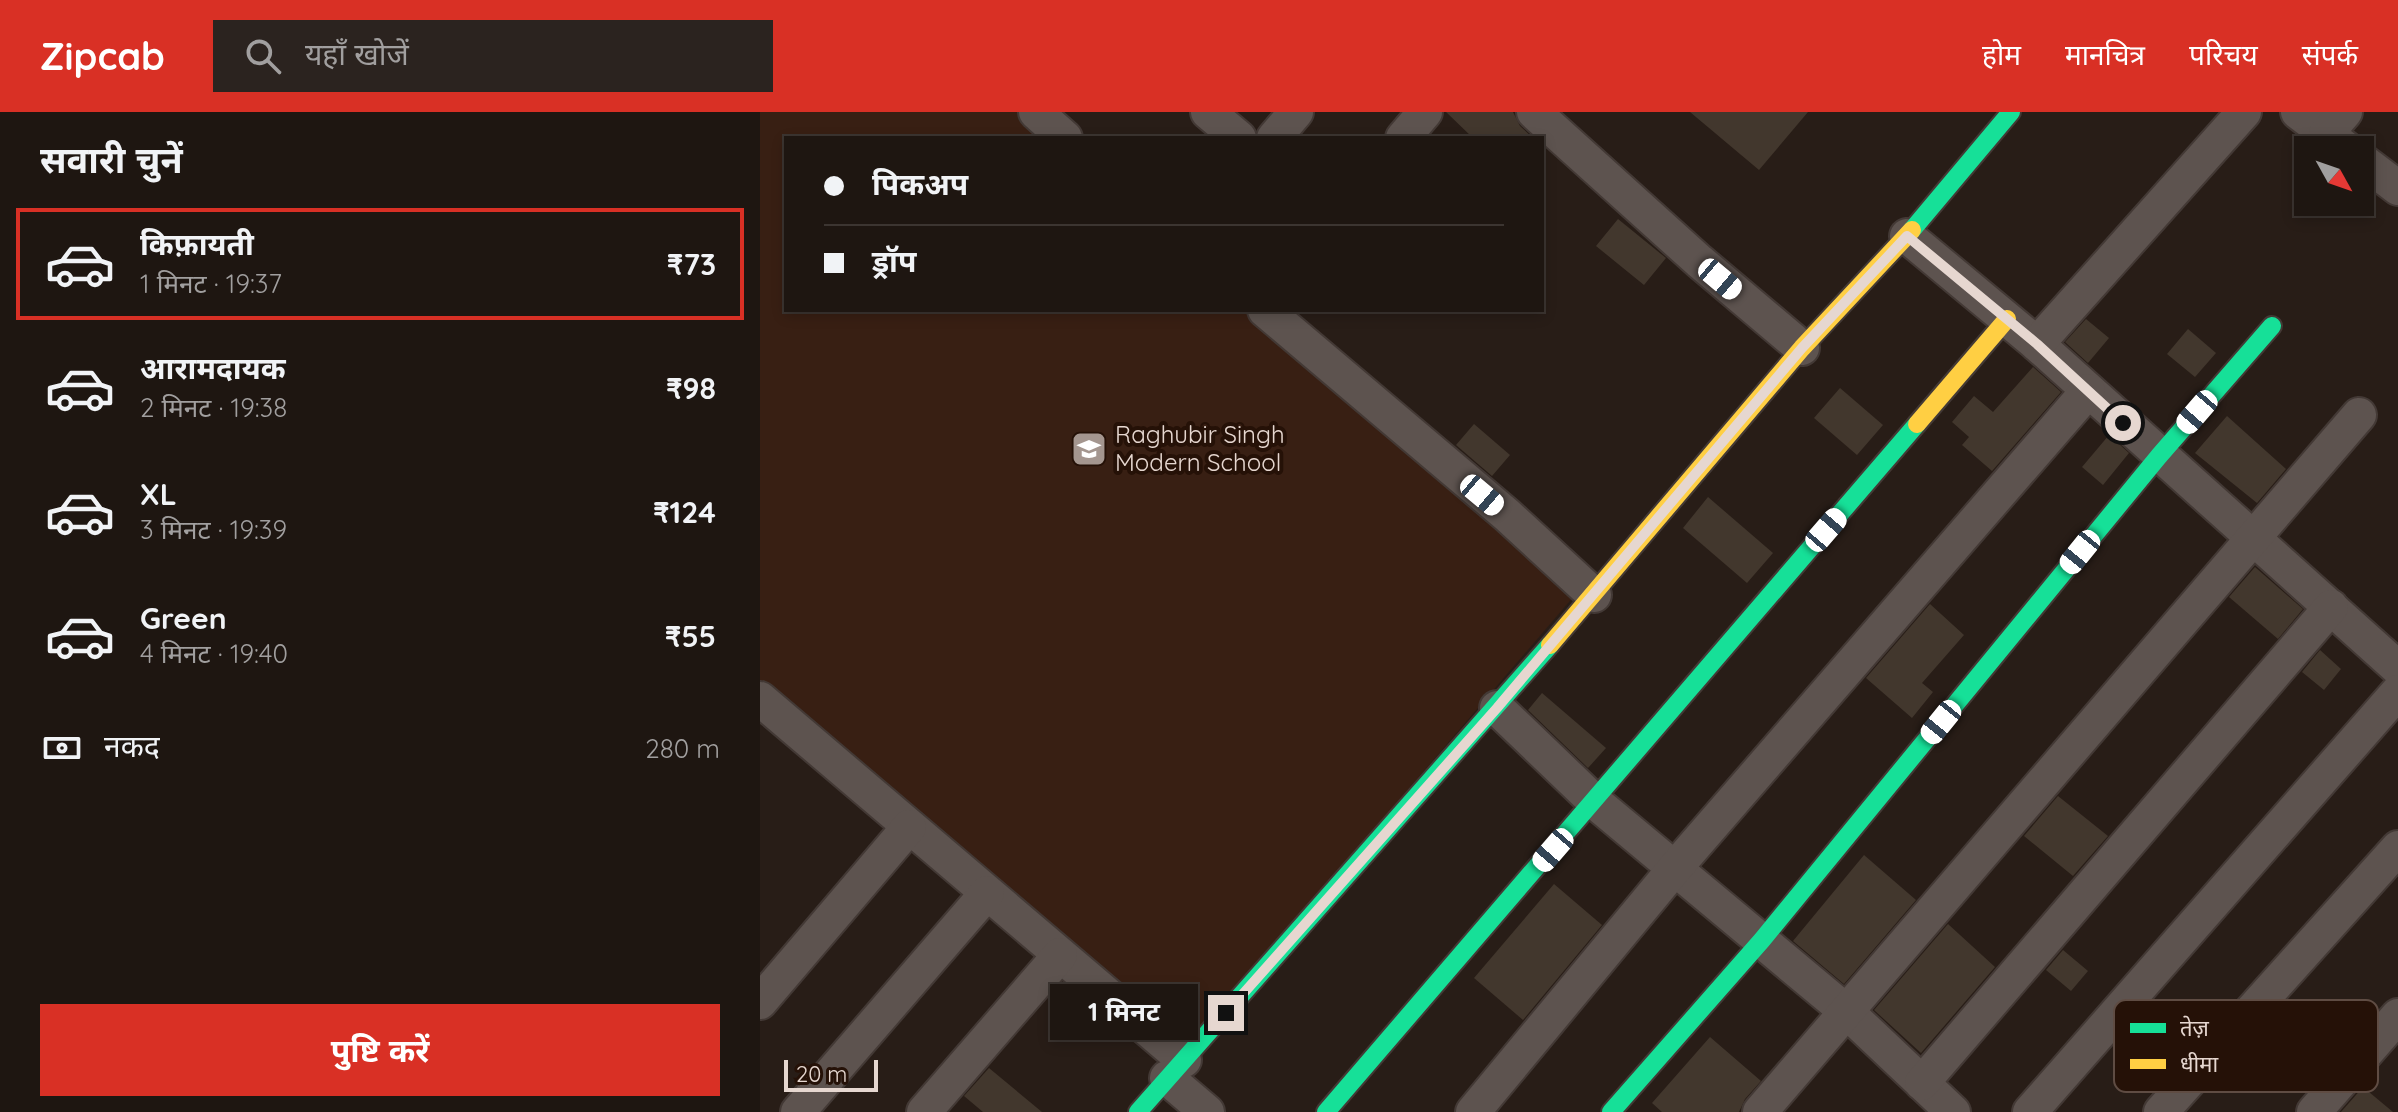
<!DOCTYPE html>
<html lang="hi">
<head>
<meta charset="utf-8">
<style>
	body { margin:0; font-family:Quicksand,"Noto Sans Devanagari",sans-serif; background:#2b231f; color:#f1f3f6; height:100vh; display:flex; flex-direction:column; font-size:30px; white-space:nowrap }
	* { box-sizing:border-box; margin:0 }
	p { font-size:26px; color:#a19f9f }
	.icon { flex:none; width:44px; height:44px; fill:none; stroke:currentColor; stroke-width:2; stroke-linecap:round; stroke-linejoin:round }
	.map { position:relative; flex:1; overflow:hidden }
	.drawer { display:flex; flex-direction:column; background:#1e1611; width:760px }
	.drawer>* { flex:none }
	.banner { position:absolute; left:24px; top:24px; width:760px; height:176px; border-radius:0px; box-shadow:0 4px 12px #0003,0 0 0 2px #3c3531; display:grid; align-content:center; height:176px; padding:0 40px; background:#1e1611 }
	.needle { width:52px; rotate:130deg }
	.fabs { position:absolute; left:1534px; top:24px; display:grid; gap:16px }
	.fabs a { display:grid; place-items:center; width:80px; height:80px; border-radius:0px; background:#1e1611; box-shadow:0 4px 12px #0003,0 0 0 2px #3c3531; font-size:40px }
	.scale { position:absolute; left:24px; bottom:20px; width:94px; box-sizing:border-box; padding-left:8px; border:4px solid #e6d7d0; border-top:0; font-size:22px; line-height:28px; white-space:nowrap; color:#e6d7d0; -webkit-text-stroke:6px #251107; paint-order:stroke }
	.end { position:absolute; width:36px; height:36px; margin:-18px; border:10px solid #e6d7d0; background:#111; box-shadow:0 0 0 4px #111 }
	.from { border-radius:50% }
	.bubble { position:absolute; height:56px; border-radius:0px; background:#1e1611; box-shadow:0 4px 12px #0003,0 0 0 2px #3c3531; font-size:26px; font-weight:700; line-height:56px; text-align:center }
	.car { position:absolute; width:24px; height:48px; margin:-24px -12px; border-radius:10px; box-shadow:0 0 6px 2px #0007; background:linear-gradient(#fff 24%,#345 0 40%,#fff 0 76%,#345 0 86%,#fff 0) }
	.banner b { display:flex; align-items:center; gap:28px; height:76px; font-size:30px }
	.banner b+b { border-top:2px solid #3c3531 }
	.banner i { width:20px; height:20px; background:#f1f3f6 }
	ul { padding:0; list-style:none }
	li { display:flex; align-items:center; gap:24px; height:112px; margin:0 16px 12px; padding:0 24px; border:4px solid transparent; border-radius:0px }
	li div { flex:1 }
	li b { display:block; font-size:30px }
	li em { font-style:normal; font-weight:700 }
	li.active { border-color:#d93025 }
	li>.icon { width:72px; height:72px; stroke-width:1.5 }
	h2 { padding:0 40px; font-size:36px; line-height:96px }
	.pay { display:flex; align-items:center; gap:20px; height:88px; padding:0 40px; font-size:30px }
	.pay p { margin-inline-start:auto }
	.primary-button { display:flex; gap:16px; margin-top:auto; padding:16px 40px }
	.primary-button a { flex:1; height:92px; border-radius:0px; background:#d93025; color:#fff; font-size:32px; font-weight:700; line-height:92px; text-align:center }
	header { display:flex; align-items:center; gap:48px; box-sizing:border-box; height:112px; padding:0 40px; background:#d93025; color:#fff }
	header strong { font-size:38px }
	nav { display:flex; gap:44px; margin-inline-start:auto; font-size:28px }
	.search { width:560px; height:72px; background:#2b231f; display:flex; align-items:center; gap:20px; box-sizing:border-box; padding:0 28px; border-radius:0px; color:#a19f9f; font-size:30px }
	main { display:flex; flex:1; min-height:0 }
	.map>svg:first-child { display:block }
	.built { fill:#381f13 }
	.building { fill:#42372d }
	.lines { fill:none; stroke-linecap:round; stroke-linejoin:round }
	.street-casing { stroke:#433935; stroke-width:38 }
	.fast-casing { stroke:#433935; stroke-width:22 }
	.slow-casing { stroke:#433935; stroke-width:22 }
	.street { stroke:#5d534f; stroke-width:34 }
	.fast { stroke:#16e098; stroke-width:18 }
	.slow { stroke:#ffcf43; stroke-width:18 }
	.route { stroke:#e6d7d0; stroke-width:10 }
	.labels { text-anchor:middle; stroke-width:8; stroke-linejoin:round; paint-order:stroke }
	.poi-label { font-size:24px; fill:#e6d7d0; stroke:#251107; text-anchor:start }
	.key { fill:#251107; stroke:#5f4c43; stroke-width:2 }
	.key-label { font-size:22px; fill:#e6d7d0 }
</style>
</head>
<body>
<header>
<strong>Zipcab</strong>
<div class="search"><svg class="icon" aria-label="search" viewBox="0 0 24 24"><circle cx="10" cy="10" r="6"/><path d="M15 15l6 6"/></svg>यहाँ खोजें</div>
<nav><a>होम</a><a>मानचित्र</a><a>परिचय</a><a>संपर्क</a></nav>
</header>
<main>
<section class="drawer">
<h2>सवारी चुनें</h2>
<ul>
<li class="active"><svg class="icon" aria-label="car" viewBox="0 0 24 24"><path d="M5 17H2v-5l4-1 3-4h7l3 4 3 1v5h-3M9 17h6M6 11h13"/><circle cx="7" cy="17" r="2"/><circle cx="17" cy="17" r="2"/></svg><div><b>किफ़ायती</b><p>1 मिनट · 19:37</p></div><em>₹73</em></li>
<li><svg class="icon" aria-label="car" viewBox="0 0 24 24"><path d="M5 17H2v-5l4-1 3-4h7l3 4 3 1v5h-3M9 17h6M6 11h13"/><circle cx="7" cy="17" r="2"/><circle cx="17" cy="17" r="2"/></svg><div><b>आरामदायक</b><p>2 मिनट · 19:38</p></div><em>₹98</em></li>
<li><svg class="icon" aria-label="car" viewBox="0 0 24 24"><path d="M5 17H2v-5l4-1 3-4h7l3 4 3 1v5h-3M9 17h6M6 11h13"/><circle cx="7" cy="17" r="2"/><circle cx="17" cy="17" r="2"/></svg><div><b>XL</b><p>3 मिनट · 19:39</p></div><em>₹124</em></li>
<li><svg class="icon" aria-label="car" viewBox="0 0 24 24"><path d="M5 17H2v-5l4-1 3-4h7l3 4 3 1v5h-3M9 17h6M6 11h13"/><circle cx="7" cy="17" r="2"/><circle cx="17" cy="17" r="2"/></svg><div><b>Green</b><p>4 मिनट · 19:40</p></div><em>₹55</em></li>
</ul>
<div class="pay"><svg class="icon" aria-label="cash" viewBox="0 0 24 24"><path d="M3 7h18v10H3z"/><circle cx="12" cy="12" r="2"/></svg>नकद<p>280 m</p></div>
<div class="primary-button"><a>पुष्टि करें</a></div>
</section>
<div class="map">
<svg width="1638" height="1000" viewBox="0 0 1638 1000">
	<rect width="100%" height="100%" fill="#281d17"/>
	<path class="built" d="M 0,0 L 264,0 L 294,26 L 26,26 L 26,198 L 496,198 L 821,476 L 427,935 L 0,576 Z"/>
	<g class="building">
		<path d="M 686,0 L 753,0 L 760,14 L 773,26 L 713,26 Z"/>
		<path d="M 930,0 L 1048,0 L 999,58 Z"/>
		<path d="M 858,107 L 906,146 L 884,173 L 836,134 Z"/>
		<path d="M 1326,207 L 1349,226 L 1328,251 L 1305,230 Z"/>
		<path d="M 1428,217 L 1456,241 L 1435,265 L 1407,242 Z"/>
		<path d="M 1273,255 L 1301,280 L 1232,359 L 1202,333 L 1209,325 L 1192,310 L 1214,284 L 1233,300 Z"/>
		<path d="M 1080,276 L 1123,313 L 1097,343 L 1054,306 Z"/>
		<path d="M 1467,304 L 1526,357 L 1497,391 L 1435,341 Z"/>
		<path d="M 714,312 L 750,343 L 732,364 L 696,333 Z"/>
		<path d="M 1349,323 L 1369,341 L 1343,373 L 1322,355 Z"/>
		<path d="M 948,385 L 1013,441 L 987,471 L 923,416 Z"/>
		<path d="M 1495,455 L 1543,497 L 1518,527 L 1469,485 Z"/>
		<path d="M 1170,492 L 1204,523 L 1162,571 L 1173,580 L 1152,606 L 1106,566 Z"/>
		<path d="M 1560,538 L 1581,557 L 1564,578 L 1542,560 Z"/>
		<path d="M 782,581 L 846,636 L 828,656 L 768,598 Z"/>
		<path d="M 1298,684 L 1348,724 L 1313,764 L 1264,724 Z"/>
		<path d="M 1104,743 L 1156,788 L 1084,872 L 1033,829 Z"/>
		<path d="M 794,772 L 842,813 L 763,908 L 714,866 Z"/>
		<path d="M 1188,812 L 1235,855 L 1161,941 L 1114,898 Z"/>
		<path d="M 1303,838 L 1328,859 L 1311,879 L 1286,858 Z"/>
		<path d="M 950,925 L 1001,969 L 985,987 L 979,1000 L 902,1000 L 892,991 Z"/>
		<path d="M 229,956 L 282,1000 L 223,1000 L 204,984 Z"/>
		<path d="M 1603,975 L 1633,1000 L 1581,1000 Z"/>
	</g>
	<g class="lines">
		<defs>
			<g id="street">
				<path d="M 276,0 L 305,26"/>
				<path d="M 448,0 L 479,26"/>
				<path d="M 774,0 L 939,149 L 1042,236"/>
				<path d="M 1538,0 L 1588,38"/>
				<path d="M 1566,22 L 1585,0"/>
				<path d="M 514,26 L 536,0"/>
				<path d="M 643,26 L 665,0"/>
				<path d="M 1600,47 L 1638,76"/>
				<path d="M 1147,124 L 1277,232 L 1638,556"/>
				<path d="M 505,198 L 747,403 L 834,483"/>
				<path d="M 1277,232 L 1484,0"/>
				<path d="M 0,587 L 424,948"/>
				<path d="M 737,596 L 835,690 L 1087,900 L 1193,1000"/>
				<path d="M 0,890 L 149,715"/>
				<path d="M 407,966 L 447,1000"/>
				<path d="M 1162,971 L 1571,495"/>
				<path d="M 38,1000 L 227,781"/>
				<path d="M 164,1000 L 300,843"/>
				<path d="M 713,1000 L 915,756 L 1328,279"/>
				<path d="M 1000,1000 L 1599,303"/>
				<path d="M 1270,1000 L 1638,580"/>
				<path d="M 1401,1000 L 1638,736"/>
				<path d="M 1554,1000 L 1638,904"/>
			</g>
			<g id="fast">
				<path d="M 1152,118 L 1251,0"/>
				<path d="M 378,1000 L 790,533"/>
				<path d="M 566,1000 L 1157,312"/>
				<path d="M 851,1000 L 1002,828 L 1399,344 L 1512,214"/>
			</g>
			<g id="slow">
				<path d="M 1157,312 L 1247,207"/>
				<path d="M 790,533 L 1042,236 L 1152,118"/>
			</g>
		</defs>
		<use href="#street" class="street-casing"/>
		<use href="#fast" class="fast-casing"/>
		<use href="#slow" class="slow-casing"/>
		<use href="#street" class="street"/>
		<use href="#fast" class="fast"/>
		<use href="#slow" class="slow"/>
	</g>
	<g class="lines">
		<path class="route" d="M 466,901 L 737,596 L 1042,236 L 1147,124 L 1277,232 L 1363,311"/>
	</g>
	<defs>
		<symbol id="school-square" viewBox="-11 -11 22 22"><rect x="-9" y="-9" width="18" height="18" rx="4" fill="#a4968f" stroke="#251107"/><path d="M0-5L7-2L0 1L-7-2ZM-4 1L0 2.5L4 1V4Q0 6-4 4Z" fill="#fff"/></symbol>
	</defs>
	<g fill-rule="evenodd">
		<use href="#school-square" x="309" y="317" width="40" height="40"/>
	</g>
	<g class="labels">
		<g class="poi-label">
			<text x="355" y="331">Raghubir Singh<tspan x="355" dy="28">Modern School</tspan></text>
		</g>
	</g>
	<rect x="1354" y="888" width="264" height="92" rx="12" class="key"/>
	<rect x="1370" y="911" width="36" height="10" fill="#16e098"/>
	<rect x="1370" y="947" width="36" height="10" fill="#ffcf43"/>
	<g class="key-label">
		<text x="1420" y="924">तेज़</text>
		<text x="1420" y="960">धीमा</text>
	</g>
</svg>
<div class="fabs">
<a><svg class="needle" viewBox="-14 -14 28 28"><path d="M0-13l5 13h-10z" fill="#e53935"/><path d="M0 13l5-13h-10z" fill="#a19f9f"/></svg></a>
</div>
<div class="scale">20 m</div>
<i class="end from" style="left:1363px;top:311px"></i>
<i class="end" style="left:466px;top:901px"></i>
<div class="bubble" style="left:290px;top:872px;width:148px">1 मिनट</div>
<i class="car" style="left:960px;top:167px;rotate:130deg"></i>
<i class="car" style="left:1437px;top:300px;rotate:221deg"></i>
<i class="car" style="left:722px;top:383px;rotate:130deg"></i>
<i class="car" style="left:1066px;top:418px;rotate:41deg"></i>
<i class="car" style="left:1320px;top:440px;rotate:219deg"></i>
<i class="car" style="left:1181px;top:610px;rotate:219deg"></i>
<i class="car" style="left:793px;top:738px;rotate:221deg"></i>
<div class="banner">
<b><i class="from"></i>पिकअप</b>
<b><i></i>ड्रॉप</b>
</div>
</div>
</main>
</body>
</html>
